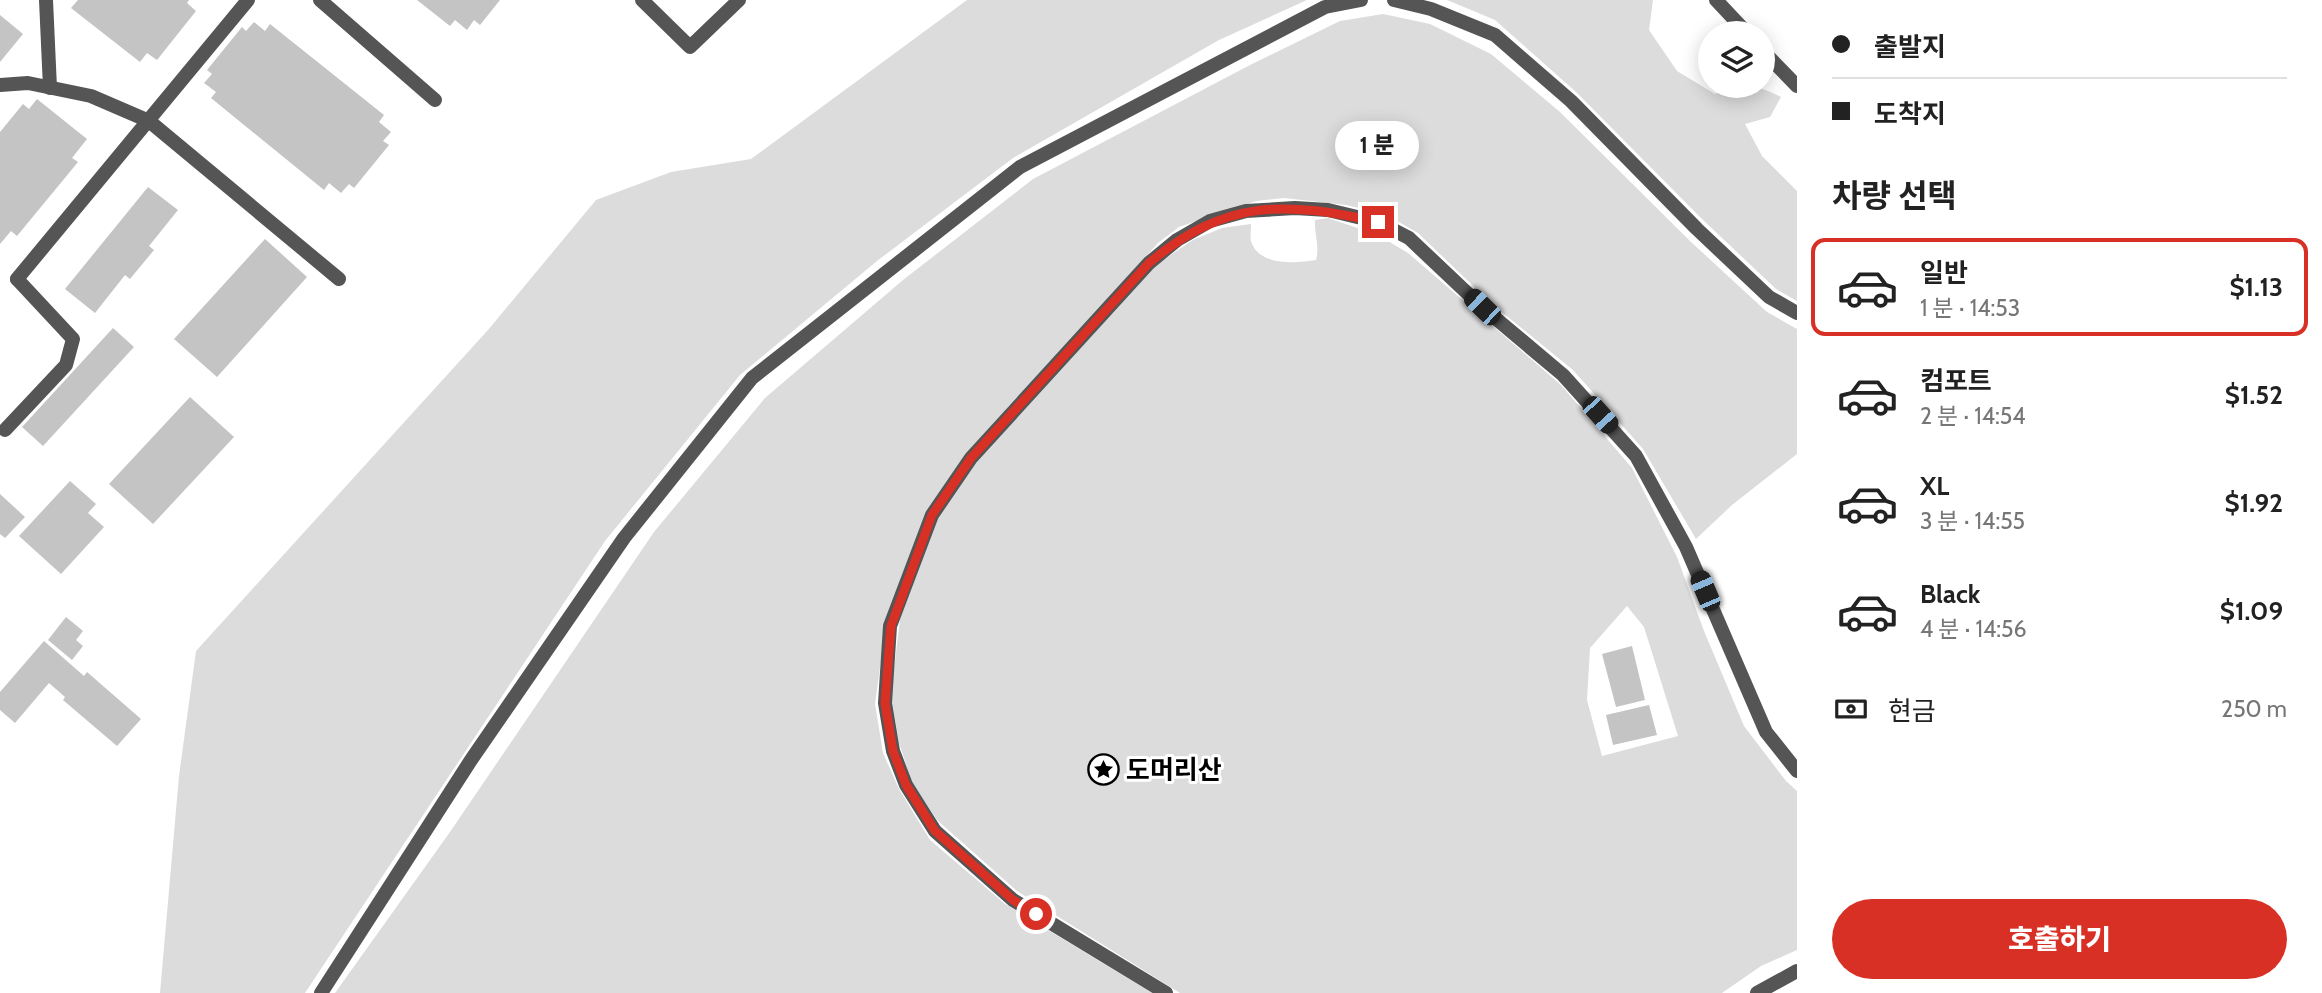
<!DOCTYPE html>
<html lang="ko">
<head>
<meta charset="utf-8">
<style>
	body { margin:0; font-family:Cabin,"Noto Sans KR",sans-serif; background:#f2f2f2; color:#222; height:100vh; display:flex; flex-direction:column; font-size:26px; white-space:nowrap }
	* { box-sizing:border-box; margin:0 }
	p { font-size:23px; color:#767676 }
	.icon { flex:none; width:38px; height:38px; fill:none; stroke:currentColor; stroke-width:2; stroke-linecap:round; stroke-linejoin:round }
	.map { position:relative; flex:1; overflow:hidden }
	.details { display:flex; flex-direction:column; background:#fff; width:525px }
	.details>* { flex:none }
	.guide { display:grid; align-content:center; height:154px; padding:0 35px; background:#fff }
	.fabs { position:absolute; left:1698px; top:21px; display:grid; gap:14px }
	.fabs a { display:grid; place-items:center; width:77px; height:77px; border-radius:50%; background:#fff; box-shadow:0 4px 18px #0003; font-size:35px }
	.end { position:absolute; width:32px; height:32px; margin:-16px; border:9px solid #d93025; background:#fff; box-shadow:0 0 0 4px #fff }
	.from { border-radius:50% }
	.bubble { position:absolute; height:49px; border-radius:24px; background:#fff; box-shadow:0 4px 18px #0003; font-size:23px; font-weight:800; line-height:49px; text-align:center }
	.car { position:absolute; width:21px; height:42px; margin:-21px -10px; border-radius:9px; box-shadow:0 0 5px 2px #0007; background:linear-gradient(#222 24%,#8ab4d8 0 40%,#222 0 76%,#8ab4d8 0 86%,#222 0) }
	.guide b { display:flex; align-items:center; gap:24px; height:66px; font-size:26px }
	.guide b+b { border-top:2px solid #e0e0e0 }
	.guide i { width:18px; height:18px; background:#222 }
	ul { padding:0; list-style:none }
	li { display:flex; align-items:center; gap:21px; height:98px; margin:0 14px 10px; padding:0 21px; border:4px solid transparent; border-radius:14px }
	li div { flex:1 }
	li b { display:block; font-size:26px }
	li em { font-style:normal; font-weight:800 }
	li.current { border-color:#d93025 }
	li>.icon { width:63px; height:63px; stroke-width:1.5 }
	h2 { padding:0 35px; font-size:32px; line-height:84px }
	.pay { display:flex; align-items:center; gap:18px; height:77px; padding:0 35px; font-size:26px }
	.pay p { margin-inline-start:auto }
	.button { display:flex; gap:14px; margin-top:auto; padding:14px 35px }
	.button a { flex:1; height:80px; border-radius:42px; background:#d93025; color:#fff; font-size:28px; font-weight:800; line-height:80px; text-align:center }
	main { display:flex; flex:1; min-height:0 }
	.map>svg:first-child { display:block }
	.green { fill:#dcdcdc; fill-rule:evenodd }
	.building { fill:#c4c4c4 }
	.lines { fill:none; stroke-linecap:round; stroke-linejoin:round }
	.lane { stroke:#555; stroke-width:14 }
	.street { stroke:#555; stroke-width:14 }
	.route { stroke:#d93025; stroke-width:9 }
	.labels { text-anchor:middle; stroke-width:6; stroke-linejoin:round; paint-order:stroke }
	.poi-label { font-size:26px; font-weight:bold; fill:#000; stroke:#fff; text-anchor:start }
</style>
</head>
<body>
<main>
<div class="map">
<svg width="1797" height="993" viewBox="0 0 1797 993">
	<rect width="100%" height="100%" fill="#fff"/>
	<g class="green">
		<path d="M 967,0 L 1307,0 L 1219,40 L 1013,158 L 877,261 L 740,375 L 605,541 L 305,993 L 160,993 L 179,776 L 196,651 L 488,330 L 596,200 L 671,172 L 751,159 Z"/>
		<path d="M 1447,0 L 1653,0 L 1649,30 L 1677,71 L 1715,94 C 1746,85 1752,83 1781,97 L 1770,117 L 1745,124 L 1762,156 L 1797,191 L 1797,301 L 1776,289 L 1701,218 L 1576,92 L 1495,20 Z"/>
		<path d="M 1383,14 L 1430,24 L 1491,54 L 1560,112 L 1691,242 L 1767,312 L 1797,329 L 1797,454 L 1732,505 L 1696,539 L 1643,449 L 1573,370 L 1492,304 L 1418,233 L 1385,214 L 1346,205 L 1284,198 L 1256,201 L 1179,227 L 1158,243 L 968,455 L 886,624 L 875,704 L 883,753 L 899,789 L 930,840 L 1005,904 L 1152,993 L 335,993 L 450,832 L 654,532 L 765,398 L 903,280 L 1033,179 L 1252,64 L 1340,21 Z"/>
		<path d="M 1328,218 L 1378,235 L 1408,253 L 1561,385 L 1632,468 L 1677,557 L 1704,631 L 1744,726 L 1786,781 L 1797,791 L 1797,950 L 1761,966 L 1722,993 L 1180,993 L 1017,891 L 937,820 L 912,782 L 899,743 L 891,695 L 900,619 L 939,516 L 983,453 L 1157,264 L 1193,240 L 1222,228 L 1251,224 C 1251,229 1250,236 1251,241 C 1259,267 1297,263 1316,260 C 1320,248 1314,233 1315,220 ZM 1627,606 L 1644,627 L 1678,736 L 1602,756 L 1587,700 L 1590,648 Z"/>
	</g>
	<g class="building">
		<path d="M 78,0 L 189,0 L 187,3 L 196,11 L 157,60 L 147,53 L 140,62 L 71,8 Z"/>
		<path d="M 417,0 L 500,0 L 480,25 L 474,20 L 467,30 L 455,20 L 450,26 Z"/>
		<path d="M 0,15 L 23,34 L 0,62 Z"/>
		<path d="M 254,22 L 265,31 L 270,24 L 384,115 L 379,122 L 391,132 L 383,141 L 389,145 L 354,188 L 349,184 L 341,193 L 329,183 L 324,190 L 211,98 L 216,92 L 204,83 L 212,74 L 207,70 L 242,27 L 246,31 Z"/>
		<path d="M 37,99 L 87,139 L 72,158 L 78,162 L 17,236 L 11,231 L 0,244 L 0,132 L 23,104 L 29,109 Z"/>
		<path d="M 148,187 L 178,210 L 149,246 L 154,250 L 130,279 L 125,275 L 95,313 L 65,289 Z"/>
		<path d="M 265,239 L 307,277 L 217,377 L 174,339 Z"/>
		<path d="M 113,328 L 134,347 L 43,446 L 22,427 Z"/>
		<path d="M 190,397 L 234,437 L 153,524 L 109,484 Z"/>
		<path d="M 70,481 L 96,504 L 88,513 L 104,527 L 61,574 L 19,536 Z"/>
		<path d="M 0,494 L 25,517 L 5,538 L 0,534 Z"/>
		<path d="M 66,617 L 83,631 L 76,640 L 83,646 L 72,660 L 48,640 Z"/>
		<path d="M 44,641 L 84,676 L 87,672 L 141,719 L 117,746 L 63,700 L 65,697 L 49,683 L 15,723 L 0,710 L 0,692 Z"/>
		<path d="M 1632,646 L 1645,700 L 1616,707 L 1602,654 Z"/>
		<path d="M 1649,705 L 1657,735 L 1613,745 L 1606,715 Z"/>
	</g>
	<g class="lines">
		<g class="lane">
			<path d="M 642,0 L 690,47 L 739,0"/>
			<path d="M 1394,0 L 1431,9 L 1495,35 L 1571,101 L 1697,229 L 1769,297 L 1797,313"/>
			<path d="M 5,430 L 66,365 L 73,339 L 17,279"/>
			<path d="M 321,993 L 471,760 L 624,538 L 752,378 L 1020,167 L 1325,7 L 1361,0"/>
			<path d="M 1166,993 L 1013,900 L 935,831 L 906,785 L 893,751 L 885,703 L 890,626 L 932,515 L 971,458 L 1149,263 L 1177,240 L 1210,221 L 1246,211 L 1295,208 L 1328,210 L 1378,222 L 1409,238 L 1482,307 L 1563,375 L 1636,456 L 1686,547 L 1766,732 L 1797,771"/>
			<path d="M 1757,993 L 1797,971"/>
		</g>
		<g class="street">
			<path d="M 46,0 L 50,88"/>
			<path d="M 320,0 L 435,100"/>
			<path d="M 1716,0 L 1747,33"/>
			<path d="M 1762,50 L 1797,86"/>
			<path d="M 0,85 L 28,83 L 91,96 L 149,121 L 339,279"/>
			<path d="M 17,279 L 248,0"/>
		</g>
	</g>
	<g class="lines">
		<path class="route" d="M 1036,914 L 1013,900 L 935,831 L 906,785 L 893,751 L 885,703 L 891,626 L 932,515 L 971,458 L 1149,263 C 1226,199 1284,201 1378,222"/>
	</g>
	<defs>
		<symbol id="sight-ring" viewBox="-11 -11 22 22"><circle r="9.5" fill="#fff" stroke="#000" stroke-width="1.5"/><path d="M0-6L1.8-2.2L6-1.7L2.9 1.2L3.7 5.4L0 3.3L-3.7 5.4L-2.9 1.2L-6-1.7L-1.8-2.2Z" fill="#000"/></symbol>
	</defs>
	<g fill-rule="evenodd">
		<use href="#sight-ring" x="1086" y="752" width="35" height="35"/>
	</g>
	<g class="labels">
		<g class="poi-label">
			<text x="1126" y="779">도머리산</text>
		</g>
	</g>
</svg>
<div class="fabs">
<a><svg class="icon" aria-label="layers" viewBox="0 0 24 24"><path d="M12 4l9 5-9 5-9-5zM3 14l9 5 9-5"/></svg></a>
</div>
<i class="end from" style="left:1036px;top:914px"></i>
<i class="end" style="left:1378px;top:222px"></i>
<div class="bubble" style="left:1335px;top:121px;width:84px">1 분</div>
<i class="car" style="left:1482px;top:307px;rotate:314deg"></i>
<i class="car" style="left:1600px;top:415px;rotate:138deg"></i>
<i class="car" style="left:1705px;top:591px;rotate:337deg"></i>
</div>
<section class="details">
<div class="guide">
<b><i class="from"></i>출발지</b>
<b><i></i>도착지</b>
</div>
<h2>차량 선택</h2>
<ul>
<li class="current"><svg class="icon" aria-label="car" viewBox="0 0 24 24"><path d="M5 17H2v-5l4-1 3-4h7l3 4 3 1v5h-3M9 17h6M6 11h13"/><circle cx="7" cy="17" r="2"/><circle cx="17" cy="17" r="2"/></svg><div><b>일반</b><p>1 분 · 14:53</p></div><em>$1.13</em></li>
<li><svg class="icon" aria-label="car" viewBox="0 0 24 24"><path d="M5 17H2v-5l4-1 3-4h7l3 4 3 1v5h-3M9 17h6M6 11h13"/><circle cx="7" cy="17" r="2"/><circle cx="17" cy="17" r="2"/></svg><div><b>컴포트</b><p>2 분 · 14:54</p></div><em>$1.52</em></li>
<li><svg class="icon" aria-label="car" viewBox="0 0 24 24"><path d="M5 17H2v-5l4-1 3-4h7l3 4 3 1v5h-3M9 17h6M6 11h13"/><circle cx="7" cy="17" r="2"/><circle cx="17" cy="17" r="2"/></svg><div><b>XL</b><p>3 분 · 14:55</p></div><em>$1.92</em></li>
<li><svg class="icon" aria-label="car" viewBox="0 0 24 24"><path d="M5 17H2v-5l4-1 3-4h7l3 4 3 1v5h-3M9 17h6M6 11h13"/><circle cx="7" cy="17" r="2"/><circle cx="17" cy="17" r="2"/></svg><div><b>Black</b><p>4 분 · 14:56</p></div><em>$1.09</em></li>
</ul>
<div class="pay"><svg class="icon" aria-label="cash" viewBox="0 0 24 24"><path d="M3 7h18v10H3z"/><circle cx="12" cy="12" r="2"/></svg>현금<p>250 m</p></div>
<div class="button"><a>호출하기</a></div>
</section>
</main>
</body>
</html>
